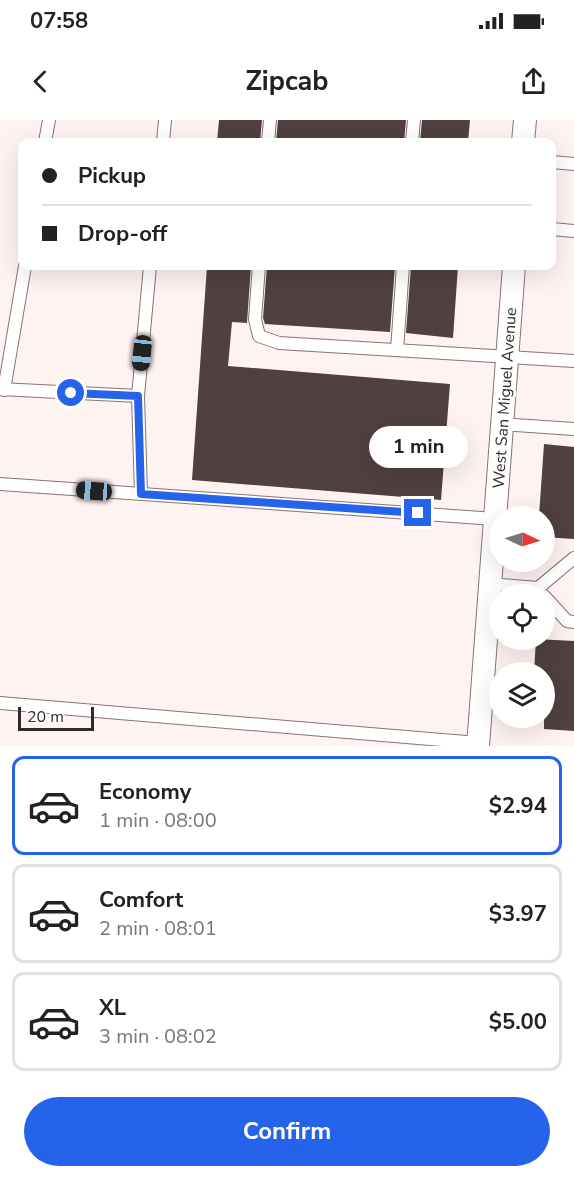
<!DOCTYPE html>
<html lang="en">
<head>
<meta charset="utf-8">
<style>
	body { margin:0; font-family:"Nunito Sans",sans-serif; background:#f6f6f6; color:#222; height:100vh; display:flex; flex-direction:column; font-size:22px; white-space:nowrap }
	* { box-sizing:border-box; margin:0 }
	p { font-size:20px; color:#767676 }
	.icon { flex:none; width:33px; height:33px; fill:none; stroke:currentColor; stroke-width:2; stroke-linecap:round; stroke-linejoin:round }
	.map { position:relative; height:626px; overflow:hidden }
	.side { display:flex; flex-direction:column; background:#fff; flex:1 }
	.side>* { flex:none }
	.guide { position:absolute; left:18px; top:18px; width:538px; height:132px; border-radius:12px; box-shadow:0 6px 24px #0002; display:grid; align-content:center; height:132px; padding:0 24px; background:#fff }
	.needle { width:39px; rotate:94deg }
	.fabs { position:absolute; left:489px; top:386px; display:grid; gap:12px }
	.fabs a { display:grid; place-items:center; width:66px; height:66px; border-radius:50%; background:#fff; box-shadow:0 6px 24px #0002; font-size:30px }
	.scale { position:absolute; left:18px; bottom:15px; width:76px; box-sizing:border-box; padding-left:6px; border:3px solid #322b2b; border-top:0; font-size:16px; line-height:21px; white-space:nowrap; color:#322b2b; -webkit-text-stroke:4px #fff; paint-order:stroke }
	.end { position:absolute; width:27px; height:27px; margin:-14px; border:8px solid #2563eb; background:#fff; box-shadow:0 0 0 3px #fff }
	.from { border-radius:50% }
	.bubble { position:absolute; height:42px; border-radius:21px; background:#fff; box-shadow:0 6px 24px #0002; font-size:20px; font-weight:700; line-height:42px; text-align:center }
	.car { position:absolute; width:18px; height:36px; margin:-18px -9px; border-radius:8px; box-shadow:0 0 4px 2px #0007; background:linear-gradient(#222 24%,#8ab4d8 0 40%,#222 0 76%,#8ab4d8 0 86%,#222 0) }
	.guide b { display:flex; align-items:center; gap:21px; height:57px; font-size:22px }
	.guide b+b { border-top:2px solid #e0e0e0 }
	.guide i { width:15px; height:15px; background:#222 }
	ul { padding:10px 0 0; list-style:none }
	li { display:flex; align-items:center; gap:18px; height:99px; margin:0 12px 9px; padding:0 12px; border:3px solid #e0e0e0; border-radius:12px }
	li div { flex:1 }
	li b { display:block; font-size:22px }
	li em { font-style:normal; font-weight:700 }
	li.on { border-color:#2563eb }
	li>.icon { width:54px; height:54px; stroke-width:1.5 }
	.button { display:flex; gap:12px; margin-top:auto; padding:12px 24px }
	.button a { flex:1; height:69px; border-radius:36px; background:#2563eb; color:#fff; font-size:24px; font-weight:700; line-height:69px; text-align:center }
	.status { display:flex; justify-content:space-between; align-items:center; height:42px; padding:0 30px; background:#fff; direction:ltr }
	.status svg { height:16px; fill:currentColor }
	header { display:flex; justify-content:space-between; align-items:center; height:78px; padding:0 24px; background:#fff; font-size:27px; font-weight:700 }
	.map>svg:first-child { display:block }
	.building { fill:#504140 }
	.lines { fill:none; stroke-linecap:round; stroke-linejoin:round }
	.lane-casing { stroke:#867574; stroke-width:14 }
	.street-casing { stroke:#867574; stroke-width:24 }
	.lane { stroke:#fff; stroke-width:12 }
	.street { stroke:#fff; stroke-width:22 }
	.route { stroke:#2563eb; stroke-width:8 }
	.labels { text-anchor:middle; stroke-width:6; stroke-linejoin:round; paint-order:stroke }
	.street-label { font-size:16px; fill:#322b2b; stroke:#fff }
</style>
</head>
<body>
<div class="status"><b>07:58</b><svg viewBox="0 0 49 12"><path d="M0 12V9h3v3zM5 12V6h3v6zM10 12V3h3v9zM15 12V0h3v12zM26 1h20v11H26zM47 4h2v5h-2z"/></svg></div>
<header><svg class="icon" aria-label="back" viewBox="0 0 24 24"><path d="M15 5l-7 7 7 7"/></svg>Zipcab<svg class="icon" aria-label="share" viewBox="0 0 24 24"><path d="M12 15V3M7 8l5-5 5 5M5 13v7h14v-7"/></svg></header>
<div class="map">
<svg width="574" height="626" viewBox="0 0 574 626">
	<rect width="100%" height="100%" fill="#fff3f2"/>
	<g class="building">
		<path d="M 219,0 L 262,0 L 260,22 L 217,22 Z"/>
		<path d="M 278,0 L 406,0 L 404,22 L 276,22 Z"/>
		<path d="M 422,0 L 470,0 L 468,22 L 420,22 Z"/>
		<path d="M 207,146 L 251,146 L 247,203 L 232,202 L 228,246 L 450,264 L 441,380 L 192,360 Z"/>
		<path d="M 267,146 L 395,146 L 390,212 L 265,204 L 263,198 Z"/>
		<path d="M 411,146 L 458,146 L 453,218 L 406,213 Z"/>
		<path d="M 544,324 L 574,327 L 574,419 L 544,417 L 544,396 L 539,396 Z"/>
		<path d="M 536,519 L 574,521 L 574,611 L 544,609 L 544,552 L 534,552 Z"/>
	</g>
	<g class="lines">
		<defs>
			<g id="lane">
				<path d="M 45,22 L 49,0"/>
				<path d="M 163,22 L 165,0"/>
				<path d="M 268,22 L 270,0"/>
				<path d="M 412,22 L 414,0"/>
				<path d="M 552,42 L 574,44"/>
				<path d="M 552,109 L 574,111"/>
				<path d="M 259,146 L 255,199 L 259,216 L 279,223 L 574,241"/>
				<path d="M 397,230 L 403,146"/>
				<path d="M 0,269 L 138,276 L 141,374"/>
				<path d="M 4,270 L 25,146"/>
				<path d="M 138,276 L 150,146"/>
				<path d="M 502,304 L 574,309"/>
				<path d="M 0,364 L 495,399"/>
				<path d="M 490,464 L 538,468 L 574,438"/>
				<path d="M 544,476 L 567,501 L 574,502"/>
				<path d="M 0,583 L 478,623"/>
			</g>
			<g id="street">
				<path d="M 523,22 L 525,0"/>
				<path d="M 478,626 L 514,146"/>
			</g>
		</defs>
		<use href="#lane" class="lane-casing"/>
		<use href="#street" class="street-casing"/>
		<use href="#lane" class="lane"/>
		<use href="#street" class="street"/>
	</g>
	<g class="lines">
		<path class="route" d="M 71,273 L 138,276 L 141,374 L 418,393"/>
	</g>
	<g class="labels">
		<g class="street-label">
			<text transform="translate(504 278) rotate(-86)" y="6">West San Miguel Avenue</text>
		</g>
	</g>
</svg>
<div class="fabs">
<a><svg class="needle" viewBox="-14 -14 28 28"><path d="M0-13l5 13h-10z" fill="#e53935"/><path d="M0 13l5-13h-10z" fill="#767676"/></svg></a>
<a><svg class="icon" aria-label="locate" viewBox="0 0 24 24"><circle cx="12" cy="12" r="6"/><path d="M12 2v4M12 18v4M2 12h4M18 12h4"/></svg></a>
<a><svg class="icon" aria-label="layers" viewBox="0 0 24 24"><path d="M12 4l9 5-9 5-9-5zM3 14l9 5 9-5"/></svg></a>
</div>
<div class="scale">20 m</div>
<i class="end from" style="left:71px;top:273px"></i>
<i class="end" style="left:418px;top:393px"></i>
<div class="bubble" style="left:369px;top:306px;width:99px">1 min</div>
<i class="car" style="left:142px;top:233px;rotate:186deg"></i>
<i class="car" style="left:94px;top:371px;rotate:274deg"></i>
<div class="guide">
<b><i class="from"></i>Pickup</b>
<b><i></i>Drop-off</b>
</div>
</div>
<section class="side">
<ul>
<li class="on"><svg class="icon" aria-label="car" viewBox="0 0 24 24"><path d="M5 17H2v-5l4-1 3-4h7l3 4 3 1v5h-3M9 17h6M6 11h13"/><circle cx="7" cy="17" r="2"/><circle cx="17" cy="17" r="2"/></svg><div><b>Economy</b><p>1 min · 08:00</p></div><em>$2.94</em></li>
<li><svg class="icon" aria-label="car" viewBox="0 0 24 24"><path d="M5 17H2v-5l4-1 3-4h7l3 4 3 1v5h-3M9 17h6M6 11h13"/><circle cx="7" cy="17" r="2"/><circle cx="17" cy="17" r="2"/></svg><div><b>Comfort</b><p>2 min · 08:01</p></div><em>$3.97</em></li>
<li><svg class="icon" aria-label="car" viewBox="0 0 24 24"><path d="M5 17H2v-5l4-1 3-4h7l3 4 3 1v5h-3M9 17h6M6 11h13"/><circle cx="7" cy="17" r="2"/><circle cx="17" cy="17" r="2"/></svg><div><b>XL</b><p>3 min · 08:02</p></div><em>$5.00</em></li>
</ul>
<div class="button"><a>Confirm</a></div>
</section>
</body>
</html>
